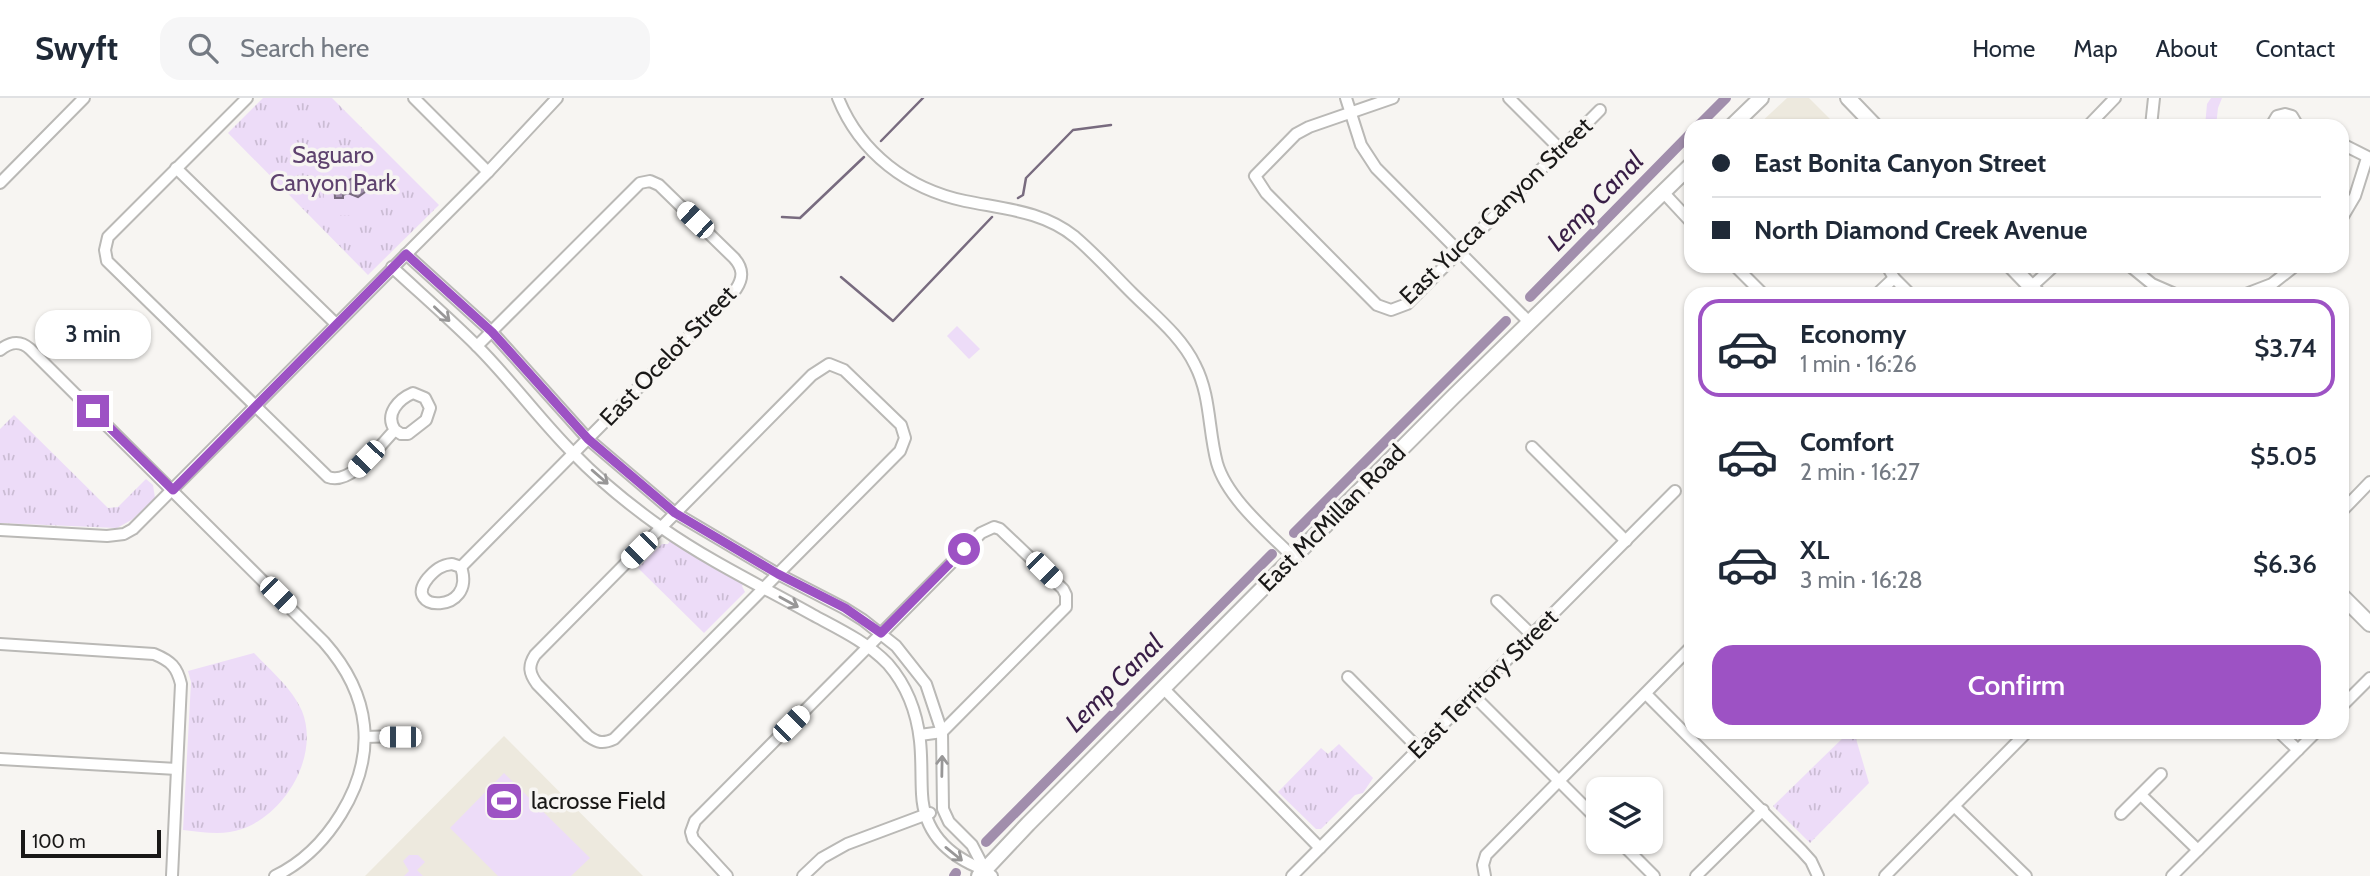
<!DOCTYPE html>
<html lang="en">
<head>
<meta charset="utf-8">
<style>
	body { margin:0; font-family:Cabin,sans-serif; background:#f6f6f7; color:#1f2937; height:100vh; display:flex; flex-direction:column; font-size:26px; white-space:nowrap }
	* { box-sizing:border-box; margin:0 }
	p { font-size:23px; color:#747a83 }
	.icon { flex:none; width:38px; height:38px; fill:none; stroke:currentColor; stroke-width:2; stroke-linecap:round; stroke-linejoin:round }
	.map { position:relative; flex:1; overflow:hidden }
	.drawer { position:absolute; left:1684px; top:189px; width:665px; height:452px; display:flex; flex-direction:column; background:#fff; border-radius:21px; box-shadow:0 2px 5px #0004 }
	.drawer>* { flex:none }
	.top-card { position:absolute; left:1684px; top:21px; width:665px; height:154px; border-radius:21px; box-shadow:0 2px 5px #0004; display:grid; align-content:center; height:154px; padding:0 28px; background:#fff }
	.buttons { position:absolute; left:1586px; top:679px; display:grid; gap:14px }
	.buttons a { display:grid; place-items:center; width:77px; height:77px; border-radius:14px; background:#fff; box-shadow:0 2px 5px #0004; font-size:35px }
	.scale { position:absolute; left:21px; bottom:18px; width:140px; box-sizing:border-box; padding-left:7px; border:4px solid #191817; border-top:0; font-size:19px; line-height:24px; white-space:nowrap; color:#191817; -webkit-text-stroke:5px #f7f5f2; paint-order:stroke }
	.end { position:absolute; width:32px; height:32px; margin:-16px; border:9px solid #9d52c4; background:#fff; box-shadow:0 0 0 4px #fff }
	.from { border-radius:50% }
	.bubble { position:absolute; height:49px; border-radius:21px; background:#fff; box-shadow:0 2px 5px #0004; font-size:23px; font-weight:600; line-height:49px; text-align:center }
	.car { position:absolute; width:21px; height:42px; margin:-21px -10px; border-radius:9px; box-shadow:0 0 5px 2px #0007; background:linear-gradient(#fff 24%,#345 0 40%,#fff 0 76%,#345 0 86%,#fff 0) }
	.top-card b { display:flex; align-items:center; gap:24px; height:66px; font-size:26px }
	.top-card b+b { border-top:2px solid #e0e1e3 }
	.top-card i { width:18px; height:18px; background:#1f2937 }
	ul { padding:12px 0 0; list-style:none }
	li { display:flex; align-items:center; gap:21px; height:98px; margin:0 14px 10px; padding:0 14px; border:4px solid transparent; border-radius:21px }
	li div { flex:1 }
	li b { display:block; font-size:26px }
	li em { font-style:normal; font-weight:600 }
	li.current { border-color:#9d52c4 }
	li>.icon { width:63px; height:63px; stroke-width:1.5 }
	.cta { display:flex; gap:14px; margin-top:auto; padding:14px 28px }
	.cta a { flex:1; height:80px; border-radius:21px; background:#9d52c4; color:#fff; font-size:28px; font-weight:600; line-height:80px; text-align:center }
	header { display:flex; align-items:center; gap:42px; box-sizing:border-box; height:98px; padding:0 35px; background:#fff; border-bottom:2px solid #e0e1e3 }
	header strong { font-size:33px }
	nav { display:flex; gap:38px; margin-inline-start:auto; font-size:24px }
	.search { width:490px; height:63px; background:#f6f6f7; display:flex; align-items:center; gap:18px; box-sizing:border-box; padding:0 24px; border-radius:21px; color:#747a83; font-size:26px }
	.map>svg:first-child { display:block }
	.built { fill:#ede9de }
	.park { fill:url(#park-tufts) }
	.pitch { fill:#eddcf8 }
	.water { fill:#a18eac; stroke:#786b7f; stroke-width:2 }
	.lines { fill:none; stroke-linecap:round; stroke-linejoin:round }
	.stream { stroke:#786b7f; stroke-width:2.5 }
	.canal { stroke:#a18eac; stroke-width:10 }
	.minor-casing { stroke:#bab9b6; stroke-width:14 }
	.major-casing { stroke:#bab9b6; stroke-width:18 }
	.minor { stroke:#fff; stroke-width:10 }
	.major { stroke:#fff; stroke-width:14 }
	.oneway { stroke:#989797 }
	.route { stroke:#9d52c4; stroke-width:9 }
	.labels { text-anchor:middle; stroke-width:7; stroke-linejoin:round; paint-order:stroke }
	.park-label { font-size:24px; fill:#5e426e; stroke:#f7f5f2 }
	.street-label { font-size:24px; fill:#191817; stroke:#f7f5f2 }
	.poi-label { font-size:24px; fill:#191817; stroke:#f7f5f2; text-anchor:start }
	.water-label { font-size:26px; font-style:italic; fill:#391e47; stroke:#f7f5f2 }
</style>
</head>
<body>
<header>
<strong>Swyft</strong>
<div class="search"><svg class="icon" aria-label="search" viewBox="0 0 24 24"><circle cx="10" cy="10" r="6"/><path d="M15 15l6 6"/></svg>Search here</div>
<nav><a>Home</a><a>Map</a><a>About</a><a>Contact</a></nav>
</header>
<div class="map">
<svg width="2370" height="778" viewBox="0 0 2370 778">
	<defs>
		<pattern id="park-tufts" width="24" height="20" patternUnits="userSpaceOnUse" patternTransform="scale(1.75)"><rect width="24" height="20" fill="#eddcf8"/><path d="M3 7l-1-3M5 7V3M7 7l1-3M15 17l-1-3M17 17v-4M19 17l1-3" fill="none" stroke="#cbbcd4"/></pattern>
	</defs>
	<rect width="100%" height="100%" fill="#f7f5f2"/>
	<g class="built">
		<path d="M 1787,0 L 1809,0 L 1837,28 L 1757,28 Z"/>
		<path d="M 504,638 L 643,778 L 365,778 Z"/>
	</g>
	<g class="park">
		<path d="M 263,0 L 332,0 L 439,107 L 368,177 L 228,35 Z"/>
		<path d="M 2211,0 L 2222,0 L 2218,10 L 2216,28 L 2205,28 L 2207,6 Z"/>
		<path d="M 14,317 L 108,410 L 118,409 L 146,381 L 153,387 L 155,400 L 133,421 L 117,430 L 0,425 L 0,331 Z"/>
		<path d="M 671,441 L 745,484 L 742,488 L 745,494 L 704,535 L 638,470 L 662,446 L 668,446 Z"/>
		<path d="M 254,555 C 271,573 292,590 302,613 C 320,658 285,716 242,731 C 223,738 203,734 183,732 L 191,584 L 188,573 Z"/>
		<path d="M 1849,634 L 1854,634 L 1869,685 L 1810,745 L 1773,708 Z"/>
		<path d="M 1339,646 L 1373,680 L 1363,695 L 1355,697 L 1321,731 L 1316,731 L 1278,694 L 1321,650 L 1328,656 Z"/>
	</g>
	<g class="pitch">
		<path d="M 354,66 L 375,68 L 385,77 L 379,83 L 379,90 L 386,97 L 365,117 L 327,117 L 323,113 L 325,69 Z"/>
		<path d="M 957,228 L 980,251 L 969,261 L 947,238 Z"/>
		<path d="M 504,675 L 590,760 L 571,778 L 498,778 L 450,730 Z"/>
		<path d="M 409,757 L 418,757 L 425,764 L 417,772 L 423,778 L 404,778 L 409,773 L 403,763 Z"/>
	</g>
	<path class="water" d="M 353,80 L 364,83 L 365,94 L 358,99 L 348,95 L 343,97 L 343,100 L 335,100 L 334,85 L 337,82 L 347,83 Z"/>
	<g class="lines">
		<g class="stream">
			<path d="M 881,43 L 923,0"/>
			<path d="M 1018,100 L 1023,97 L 1026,80 L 1073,32 L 1111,27"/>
			<path d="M 782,119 L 800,120 L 864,59"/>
			<path d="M 841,179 L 893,223 L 992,119"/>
		</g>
		<g class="canal">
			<path d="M 1698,28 L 1726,0"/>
			<path d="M 1530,199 L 1690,36"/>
			<path d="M 1294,435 L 1506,223"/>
			<path d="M 986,744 L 1272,456"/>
			<path d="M 954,778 L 956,775"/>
		</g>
		<defs>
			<g id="minor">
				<path d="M 247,0 L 108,139 L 105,152 L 107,163 L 328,379 C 351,388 379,348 395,332 C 384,316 399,301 413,295 L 425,300 L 430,310 L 426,322 L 408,336 L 401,336 L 395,332"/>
				<path d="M 414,0 L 488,74"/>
				<path d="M 838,0 C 860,55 908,91 965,103 C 1004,111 1043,113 1075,139 C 1095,156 1113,176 1132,195 C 1154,217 1181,238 1195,267 C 1211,298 1208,332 1217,365 C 1227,400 1268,434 1293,459"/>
				<path d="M 1346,0 L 1361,47 L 1376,70 L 1529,224"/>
				<path d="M 1393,0 L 1309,29 L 1296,36 L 1255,78 L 1266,95 L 1377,207 L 1391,212 L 1407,206 L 1600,12"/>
				<path d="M 1509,0 L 1561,52"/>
				<path d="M 2088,28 L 2115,0"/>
				<path d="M 2151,28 L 2154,0"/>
				<path d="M 2271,28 L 2277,18 L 2285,16 L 2292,18 L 2298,28"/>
				<path d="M 2342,46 L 2370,60"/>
				<path d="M 176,70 L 336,226"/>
				<path d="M 0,85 L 84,0"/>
				<path d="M 1663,94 L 1690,123"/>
				<path d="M 2342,120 L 2355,98 L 2367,60"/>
				<path d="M 406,156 L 492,234 L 588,341 L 675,415 L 778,476 L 844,510 L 863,522 L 896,548 L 926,586 L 942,634 L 943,711 L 949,724 L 972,747 L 985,772 L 992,778"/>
				<path d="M 1735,168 L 1763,196"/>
				<path d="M 1887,168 L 1894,180 L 1910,196"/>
				<path d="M 2130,168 L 2152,186 L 2175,196"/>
				<path d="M 392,169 C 420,195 450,221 477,248 C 511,282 539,321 573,355 C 599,382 631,408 662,430 C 709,463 763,489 813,517 C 839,531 867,544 888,566 C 907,588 917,615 920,643 C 922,661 921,678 922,696 C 924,736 950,759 985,772"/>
				<path d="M 2031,189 L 2054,168"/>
				<path d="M 1877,196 L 1894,180"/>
				<path d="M 2246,196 L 2272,186 L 2295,168"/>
				<path d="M 0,252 C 10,244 20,242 30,251 L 324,544 C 371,597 378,656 341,716 C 325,742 302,765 275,778"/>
				<path d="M 829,266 L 844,272 L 901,327 L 905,340 L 900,353 L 614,641 C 603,646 598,645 588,638 L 537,586 C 529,575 528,568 535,557 L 812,277 Z"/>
				<path d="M 1532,349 L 1626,443"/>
				<path d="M 2342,413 L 2370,384"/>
				<path d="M 0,432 L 107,438 L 124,436 L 133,431 L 488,74 L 557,0"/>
				<path d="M 452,466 L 461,469 C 477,517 400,514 428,480 C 435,472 441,467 452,466 Z"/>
				<path d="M 461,469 L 736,191 C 744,179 743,170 734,160 L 659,87 L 650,83 L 640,85 L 477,248"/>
				<path d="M 1497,503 L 1532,537"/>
				<path d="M 0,546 L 154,556 C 171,563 177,569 181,586 L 172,778"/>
				<path d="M 1348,579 L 1419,651"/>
				<path d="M 1163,590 L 1320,750"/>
				<path d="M 1646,596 L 1802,753 L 1811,763 L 1818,778"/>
				<path d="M 1473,597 L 1598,722"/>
				<path d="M 2342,608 L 2370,580"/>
				<path d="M 2279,634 L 2298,652"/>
				<path d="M 365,639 L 399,638"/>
				<path d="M 0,661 L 177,671"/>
				<path d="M 2141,697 L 2198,752"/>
				<path d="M 1954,708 L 2026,778"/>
				<path d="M 2121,716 L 2161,676"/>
				<path d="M 1620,744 L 1654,778"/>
				<path d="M 727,778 L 693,741 L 691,734 L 695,723 L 981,435 L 994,429 L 1000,431 L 1063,491 L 1066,497 L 1066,509 L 942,634 L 920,637"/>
				<path d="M 803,778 L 822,760 L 847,746 L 930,715"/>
				<path d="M 1292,778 L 1675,393"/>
				<path d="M 1485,778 L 1483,767 L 1486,757 L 1690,550"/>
				<path d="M 1696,778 L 1763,712"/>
				<path d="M 1885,778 L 2027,634"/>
				<path d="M 2172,778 L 2316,634"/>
			</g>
			<g id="major">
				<path d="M 1848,0 L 1875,28"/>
				<path d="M 1732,28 L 1761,0"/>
				<path d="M 2011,168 L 2038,196"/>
				<path d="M 2342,498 L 2370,526"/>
				<path d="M 979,778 L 1028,726 L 1453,299 L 1690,68"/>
			</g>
		</defs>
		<use href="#minor" class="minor-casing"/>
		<use href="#major" class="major-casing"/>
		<use href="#minor" class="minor"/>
		<use href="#major" class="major"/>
	</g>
	<defs><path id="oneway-shaft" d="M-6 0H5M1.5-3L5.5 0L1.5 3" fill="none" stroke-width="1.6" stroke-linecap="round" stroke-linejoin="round" transform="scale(1.75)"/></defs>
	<g class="oneway">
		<use href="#oneway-shaft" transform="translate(442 216) rotate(43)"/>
		<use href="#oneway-shaft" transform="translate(600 379) rotate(41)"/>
		<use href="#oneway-shaft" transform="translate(789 504) rotate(29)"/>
		<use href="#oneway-shaft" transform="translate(942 668) rotate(-89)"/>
		<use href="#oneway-shaft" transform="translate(954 756) rotate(39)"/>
	</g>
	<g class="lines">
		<path class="route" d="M 93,313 L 173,392 L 406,156 L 492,234 L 588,341 L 675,415 L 778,476 L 845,510 L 881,535 L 964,451"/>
	</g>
	<defs>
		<symbol id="stadium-square" viewBox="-11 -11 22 22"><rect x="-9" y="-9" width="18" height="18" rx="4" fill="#9d52c4" stroke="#f7f5f2"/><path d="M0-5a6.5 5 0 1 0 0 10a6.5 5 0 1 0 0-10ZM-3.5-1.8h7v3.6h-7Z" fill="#fff"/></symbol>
	</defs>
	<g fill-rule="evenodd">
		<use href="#stadium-square" x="482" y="681" width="44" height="44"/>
	</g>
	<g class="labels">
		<g class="park-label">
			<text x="333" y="65">Saguaro<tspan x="333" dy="28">Canyon Park</tspan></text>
		</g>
		<g class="street-label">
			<text transform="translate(1496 113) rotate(-44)" y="8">East Yucca Canyon Street</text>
			<text transform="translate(668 258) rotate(-46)" y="8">East Ocelot Street</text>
			<text transform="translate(1332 420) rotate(-45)" y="8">East McMillan Road</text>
			<text transform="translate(1483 586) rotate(-45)" y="8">East Territory Street</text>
		</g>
		<g class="poi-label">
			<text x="531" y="711">lacrosse Field</text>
		</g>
		<g class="water-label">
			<text transform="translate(1595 103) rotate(-46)" y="9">Lemp Canal</text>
			<text transform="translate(1114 585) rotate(-45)" y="9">Lemp Canal</text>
		</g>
	</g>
</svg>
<div class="buttons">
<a><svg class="icon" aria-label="layers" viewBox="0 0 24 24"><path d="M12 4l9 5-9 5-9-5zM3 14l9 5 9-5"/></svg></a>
</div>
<div class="scale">100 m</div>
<i class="end from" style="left:964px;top:451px"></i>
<i class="end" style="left:93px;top:313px"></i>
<div class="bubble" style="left:35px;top:212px;width:116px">3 min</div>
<i class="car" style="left:695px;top:122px;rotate:314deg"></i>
<i class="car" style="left:366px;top:361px;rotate:224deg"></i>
<i class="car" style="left:639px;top:452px;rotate:225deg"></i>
<i class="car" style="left:1044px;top:472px;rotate:135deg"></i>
<i class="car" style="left:278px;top:497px;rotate:135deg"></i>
<i class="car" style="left:791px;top:626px;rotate:45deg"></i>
<i class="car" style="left:400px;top:639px;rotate:270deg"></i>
<div class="top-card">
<b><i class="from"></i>East Bonita Canyon Street</b>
<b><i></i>North Diamond Creek Avenue</b>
</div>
<section class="drawer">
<ul>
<li class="current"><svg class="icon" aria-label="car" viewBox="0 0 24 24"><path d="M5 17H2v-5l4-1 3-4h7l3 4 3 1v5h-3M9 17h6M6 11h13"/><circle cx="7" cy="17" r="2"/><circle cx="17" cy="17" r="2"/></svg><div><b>Economy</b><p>1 min · 16:26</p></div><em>$3.74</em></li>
<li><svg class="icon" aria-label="car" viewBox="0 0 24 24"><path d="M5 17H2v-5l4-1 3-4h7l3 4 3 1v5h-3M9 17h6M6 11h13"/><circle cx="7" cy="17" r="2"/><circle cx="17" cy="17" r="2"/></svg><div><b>Comfort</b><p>2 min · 16:27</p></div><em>$5.05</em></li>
<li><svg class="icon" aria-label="car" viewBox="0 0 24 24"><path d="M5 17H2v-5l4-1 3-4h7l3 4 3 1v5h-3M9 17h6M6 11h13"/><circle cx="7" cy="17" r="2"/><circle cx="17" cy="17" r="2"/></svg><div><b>XL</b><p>3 min · 16:28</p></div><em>$6.36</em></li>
</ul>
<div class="cta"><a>Confirm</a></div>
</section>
</div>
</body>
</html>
